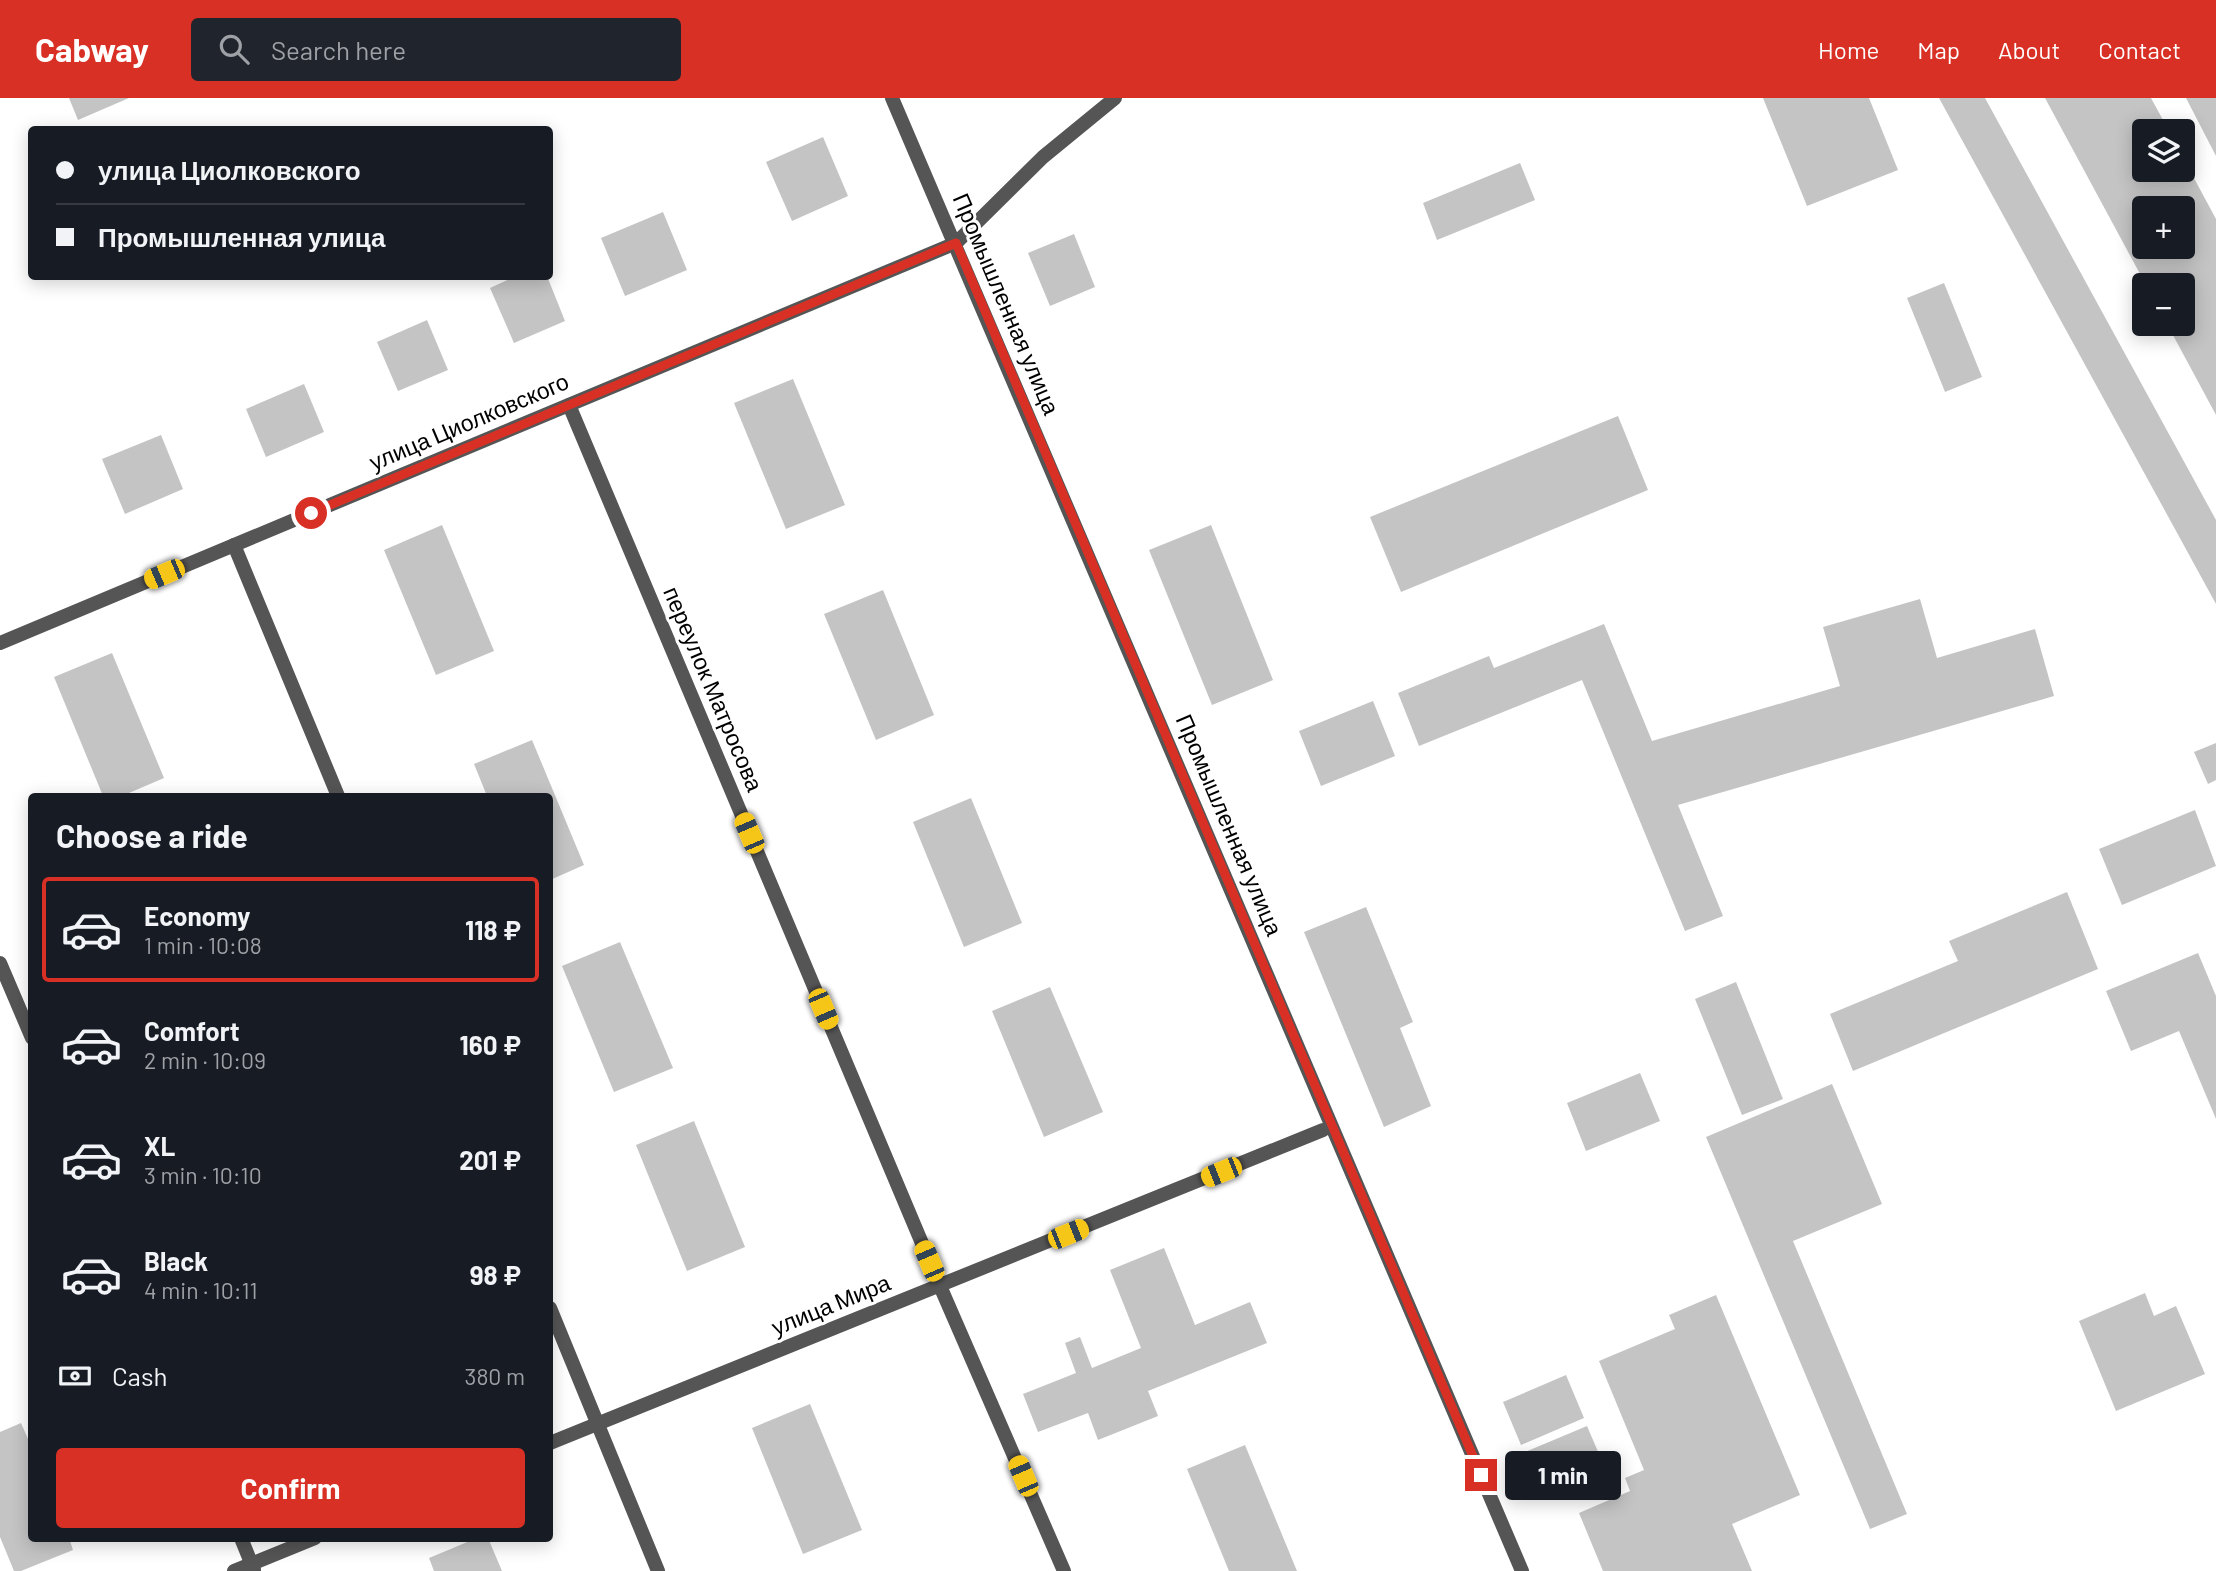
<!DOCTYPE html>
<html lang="en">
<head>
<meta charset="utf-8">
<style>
	body { margin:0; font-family:Barlow,sans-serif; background:#20242c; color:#f1f3f6; height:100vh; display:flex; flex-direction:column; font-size:26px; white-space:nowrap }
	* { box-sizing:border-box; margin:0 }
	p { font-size:23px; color:#9ea1a6 }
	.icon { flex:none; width:38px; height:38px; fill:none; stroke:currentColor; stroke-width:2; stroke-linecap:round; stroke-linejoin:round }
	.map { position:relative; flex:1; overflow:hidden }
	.side { position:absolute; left:28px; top:695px; width:525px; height:749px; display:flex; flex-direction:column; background:#171b24; border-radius:7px; box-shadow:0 4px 18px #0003 }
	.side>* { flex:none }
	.hud { position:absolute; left:28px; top:28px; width:525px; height:154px; border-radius:7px; box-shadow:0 4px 18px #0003; display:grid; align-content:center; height:154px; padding:0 28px; background:#171b24 }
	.buttons { position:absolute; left:2132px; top:21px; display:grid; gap:14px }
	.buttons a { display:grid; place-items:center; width:63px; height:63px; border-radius:7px; background:#171b24; box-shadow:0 4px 18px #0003; font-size:35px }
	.end { position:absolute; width:32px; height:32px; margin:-16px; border:9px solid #d93025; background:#fff; box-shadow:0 0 0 4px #fff }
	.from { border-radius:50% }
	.bubble { position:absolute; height:49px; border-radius:7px; background:#171b24; box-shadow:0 4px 18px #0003; font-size:23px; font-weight:700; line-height:49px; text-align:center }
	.car { position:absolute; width:21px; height:42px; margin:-21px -10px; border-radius:9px; box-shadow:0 0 5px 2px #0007; background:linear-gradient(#f5c518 24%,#345 0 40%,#f5c518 0 76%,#345 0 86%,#f5c518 0) }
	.hud b { display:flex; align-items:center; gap:24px; height:66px; font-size:26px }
	.hud b+b { border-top:2px solid #363941 }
	.hud i { width:18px; height:18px; background:#f1f3f6 }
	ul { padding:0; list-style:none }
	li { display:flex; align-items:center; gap:21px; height:105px; margin:0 14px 10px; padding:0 14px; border:4px solid transparent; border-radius:7px }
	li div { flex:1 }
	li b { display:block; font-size:26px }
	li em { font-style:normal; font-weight:700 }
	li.on { border-color:#d93025 }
	li>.icon { width:63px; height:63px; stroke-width:1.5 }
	h2 { padding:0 28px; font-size:32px; line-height:84px }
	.pay { display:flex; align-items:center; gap:18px; height:77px; padding:0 28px; font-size:26px }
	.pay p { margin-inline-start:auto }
	.button { display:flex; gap:14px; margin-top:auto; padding:14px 28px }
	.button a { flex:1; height:80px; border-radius:7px; background:#d93025; color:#fff; font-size:28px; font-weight:700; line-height:80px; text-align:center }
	header { display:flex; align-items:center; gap:42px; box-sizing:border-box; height:98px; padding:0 35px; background:#d93025; color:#fff }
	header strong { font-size:33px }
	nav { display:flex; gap:38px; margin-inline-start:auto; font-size:24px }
	.search { width:490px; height:63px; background:#20242c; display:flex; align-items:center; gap:18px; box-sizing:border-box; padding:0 24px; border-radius:7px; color:#9ea1a6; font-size:26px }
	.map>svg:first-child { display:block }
	.building { fill:#c4c4c4; fill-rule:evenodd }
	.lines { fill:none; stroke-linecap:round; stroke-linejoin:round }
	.service { stroke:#555; stroke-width:14 }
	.minor { stroke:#555; stroke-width:14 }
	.route { stroke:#d93025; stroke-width:9 }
	.labels { text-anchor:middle; stroke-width:6; stroke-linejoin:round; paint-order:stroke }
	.street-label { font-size:23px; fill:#000; stroke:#fff }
</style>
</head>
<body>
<header>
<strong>Cabway</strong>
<div class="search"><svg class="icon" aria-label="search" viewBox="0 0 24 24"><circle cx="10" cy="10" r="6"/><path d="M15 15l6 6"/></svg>Search here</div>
<nav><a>Home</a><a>Map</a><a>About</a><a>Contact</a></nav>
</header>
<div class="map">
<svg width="2216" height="1473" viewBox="0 0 2216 1473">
	<rect width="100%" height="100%" fill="#fff"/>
	<g class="building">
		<path d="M 69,0 L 129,0 L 78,22 Z"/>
		<path d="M 1763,0 L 1869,0 L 1898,72 L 1807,108 Z"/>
		<path d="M 1939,0 L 1985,0 L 2216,422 L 2216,506 Z"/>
		<path d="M 2045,0 L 2151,0 L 2169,33 L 2144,33 L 2144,72 L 2182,72 L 2182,58 L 2216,121 L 2216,317 L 2167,226 L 2182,226 L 2182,187 L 2146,187 ZM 2144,110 L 2182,110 L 2182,149 L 2144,149 Z"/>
		<path d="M 2186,0 L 2216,0 L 2216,58 Z"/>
		<path d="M 823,39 L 848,98 L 792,123 L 766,64 Z"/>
		<path d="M 1520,65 L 1535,102 L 1437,142 L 1423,105 Z"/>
		<path d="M 663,114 L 687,172 L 625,198 L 601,140 Z"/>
		<path d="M 1074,136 L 1095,189 L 1050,208 L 1028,155 Z"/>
		<path d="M 516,178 L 547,178 L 565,223 L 514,245 L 490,190 Z"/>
		<path d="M 1944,185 L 1982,279 L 1945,294 L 1907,200 Z"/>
		<path d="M 427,222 L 448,272 L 398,293 L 377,244 Z"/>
		<path d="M 793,281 L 845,407 L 786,431 L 734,305 Z"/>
		<path d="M 304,286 L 324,334 L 266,359 L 246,311 Z"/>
		<path d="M 1618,318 L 1648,392 L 1401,494 L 1370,419 Z"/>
		<path d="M 161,337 L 183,391 L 125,416 L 102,361 Z"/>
		<path d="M 442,427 L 494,553 L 436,577 L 384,452 Z"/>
		<path d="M 1211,427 L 1273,582 L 1212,607 L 1149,452 Z"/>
		<path d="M 883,492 L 934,617 L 876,642 L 824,516 Z"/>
		<path d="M 1920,501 L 1937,560 L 2035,531 L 2054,598 L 1678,707 L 1723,818 L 1685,833 L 1582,582 L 1419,648 L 1398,595 L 1489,558 L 1494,570 L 1604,526 L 1652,643 L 1840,588 L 1823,529 Z"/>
		<path d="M 112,555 L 164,680 L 122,698 L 103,698 L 54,579 Z"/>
		<path d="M 1373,603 L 1395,658 L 1321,688 L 1299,633 Z"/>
		<path d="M 532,642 L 584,767 L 550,782 L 550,698 L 487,698 L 474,666 Z"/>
		<path d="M 2216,645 L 2216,682 L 2208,686 L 2194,654 Z"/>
		<path d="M 971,700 L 1022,825 L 964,849 L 913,724 Z"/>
		<path d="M 2195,712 L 2216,768 L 2122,807 L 2099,751 Z"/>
		<path d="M 2067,794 L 2098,871 L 1853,973 L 1830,916 L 1958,863 L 1949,843 Z"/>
		<path d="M 1366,809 L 1413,924 L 1400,930 L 1431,1008 L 1384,1029 L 1304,834 Z"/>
		<path d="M 620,844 L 673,970 L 614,994 L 562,868 Z"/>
		<path d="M 2198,855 L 2216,898 L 2216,1021 L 2179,933 L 2131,953 L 2106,893 Z"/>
		<path d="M 1736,884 L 1783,1001 L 1742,1017 L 1695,901 Z"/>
		<path d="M 1050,889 L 1103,1014 L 1044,1039 L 992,913 Z"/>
		<path d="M 1640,975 L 1660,1023 L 1586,1053 L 1567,1005 Z"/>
		<path d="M 1832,986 L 1882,1106 L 1793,1143 L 1907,1416 L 1870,1431 L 1706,1039 Z"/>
		<path d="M 694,1023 L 745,1149 L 687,1173 L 636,1047 Z"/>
		<path d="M 1164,1150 L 1195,1227 L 1250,1204 L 1267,1245 L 1148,1293 L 1158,1318 L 1098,1342 L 1088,1315 L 1038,1334 L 1023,1296 L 1076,1275 L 1065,1245 L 1080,1239 L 1092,1270 L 1141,1250 L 1110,1172 Z"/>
		<path d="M 2145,1195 L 2154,1218 L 2176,1208 L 2205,1276 L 2116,1313 L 2079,1223 Z"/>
		<path d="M 1716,1197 L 1800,1397 L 1732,1426 L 1752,1473 L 1603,1473 L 1579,1415 L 1630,1393 L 1625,1380 L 1644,1372 L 1599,1263 L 1675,1231 L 1669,1217 Z"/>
		<path d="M 1566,1277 L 1584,1320 L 1521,1347 L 1503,1304 Z"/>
		<path d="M 810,1306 L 862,1432 L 803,1456 L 752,1330 Z"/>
		<path d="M 21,1325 L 32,1350 L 32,1440 L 69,1440 L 73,1452 L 21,1473 L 14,1473 L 0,1439 L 0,1334 Z"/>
		<path d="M 1587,1328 L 1605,1370 L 1542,1397 L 1525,1354 Z"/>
		<path d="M 1245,1347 L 1297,1473 L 1229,1473 L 1187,1371 Z"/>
		<path d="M 477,1440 L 488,1440 L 502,1473 L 434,1473 L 429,1460 Z"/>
	</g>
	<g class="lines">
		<path class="service" d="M 956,145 L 1043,59 L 1115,0"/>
		<g class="minor">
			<path d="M 892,0 L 1522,1473"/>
			<path d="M 569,307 L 940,1188 L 1064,1473"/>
			<path d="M 234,447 L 338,698"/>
			<path d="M 0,545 L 956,145"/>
			<path d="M 0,865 L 32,940"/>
			<path d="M 550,1210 L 658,1473"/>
			<path d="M 550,1345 L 1323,1032"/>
			<path d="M 241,1440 L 254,1472"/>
			<path d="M 234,1473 L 315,1440"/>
		</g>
	</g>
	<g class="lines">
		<path class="route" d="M 311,415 L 956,145 L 1481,1377"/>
	</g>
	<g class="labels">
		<g class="street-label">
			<text transform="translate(1006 206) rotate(67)" y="8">Промышленная улица</text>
			<text transform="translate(469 324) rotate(-23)" y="8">улица Циолковского</text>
			<text transform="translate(713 591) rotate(67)" y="8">переулок Матросова</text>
			<text transform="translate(1229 727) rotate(67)" y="8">Промышленная улица</text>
			<text transform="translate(831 1207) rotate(-22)" y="8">улица Мира</text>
		</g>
	</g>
</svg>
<div class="buttons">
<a><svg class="icon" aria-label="layers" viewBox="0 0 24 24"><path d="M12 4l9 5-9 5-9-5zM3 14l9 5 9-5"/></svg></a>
<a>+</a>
<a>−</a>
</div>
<i class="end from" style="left:311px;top:415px"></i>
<i class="end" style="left:1481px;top:1377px"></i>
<div class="bubble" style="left:1505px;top:1353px;width:116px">1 min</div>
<i class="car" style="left:164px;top:476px;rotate:247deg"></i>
<i class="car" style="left:749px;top:735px;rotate:337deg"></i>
<i class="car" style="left:823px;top:911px;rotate:157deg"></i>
<i class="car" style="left:1221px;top:1074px;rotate:248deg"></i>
<i class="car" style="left:1068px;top:1136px;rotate:68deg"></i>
<i class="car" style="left:929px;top:1163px;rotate:337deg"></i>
<i class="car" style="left:1023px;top:1378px;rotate:337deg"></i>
<div class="hud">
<b><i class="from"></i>улица Циолковского</b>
<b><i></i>Промышленная улица</b>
</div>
<section class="side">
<h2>Choose a ride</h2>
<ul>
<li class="on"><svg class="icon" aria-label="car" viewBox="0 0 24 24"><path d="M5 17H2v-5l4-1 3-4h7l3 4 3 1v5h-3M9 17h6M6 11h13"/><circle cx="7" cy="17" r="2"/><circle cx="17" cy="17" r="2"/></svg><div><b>Economy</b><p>1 min · 10:08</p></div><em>118 ₽</em></li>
<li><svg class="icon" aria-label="car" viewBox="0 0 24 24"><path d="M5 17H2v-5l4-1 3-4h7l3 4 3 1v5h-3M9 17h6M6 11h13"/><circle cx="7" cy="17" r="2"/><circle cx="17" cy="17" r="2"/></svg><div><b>Comfort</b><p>2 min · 10:09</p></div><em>160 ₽</em></li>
<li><svg class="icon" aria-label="car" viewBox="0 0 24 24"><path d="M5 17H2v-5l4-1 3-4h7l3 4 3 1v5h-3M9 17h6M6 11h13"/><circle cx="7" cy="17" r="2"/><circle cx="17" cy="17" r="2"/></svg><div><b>XL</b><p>3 min · 10:10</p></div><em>201 ₽</em></li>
<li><svg class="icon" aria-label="car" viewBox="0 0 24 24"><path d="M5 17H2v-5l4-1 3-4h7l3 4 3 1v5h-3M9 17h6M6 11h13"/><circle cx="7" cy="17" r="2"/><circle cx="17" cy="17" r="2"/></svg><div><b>Black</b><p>4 min · 10:11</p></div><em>98 ₽</em></li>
</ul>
<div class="pay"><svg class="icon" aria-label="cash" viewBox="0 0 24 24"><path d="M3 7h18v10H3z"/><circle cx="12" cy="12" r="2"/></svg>Cash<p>380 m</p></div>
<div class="button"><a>Confirm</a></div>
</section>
</div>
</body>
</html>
